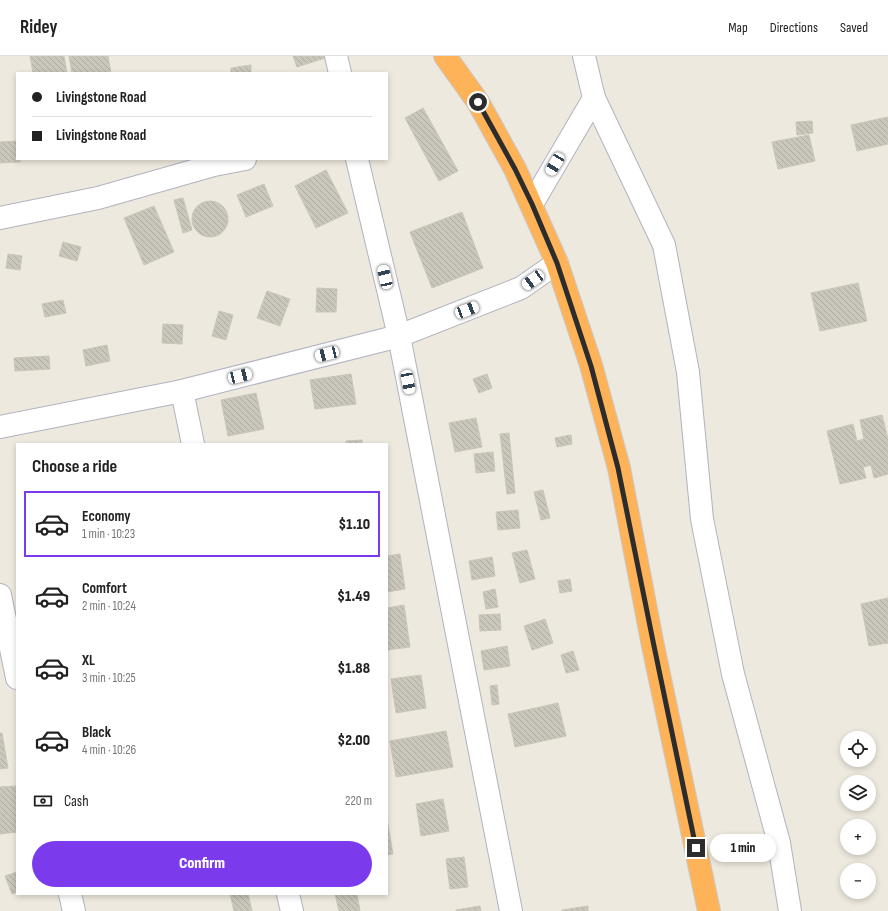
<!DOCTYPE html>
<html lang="en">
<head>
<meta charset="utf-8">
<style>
	body { margin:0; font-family:"Sofia Sans Condensed",sans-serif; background:#f6f6f6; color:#222; height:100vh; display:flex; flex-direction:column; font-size:15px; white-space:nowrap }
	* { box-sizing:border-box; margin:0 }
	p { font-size:13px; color:#767676 }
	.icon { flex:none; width:22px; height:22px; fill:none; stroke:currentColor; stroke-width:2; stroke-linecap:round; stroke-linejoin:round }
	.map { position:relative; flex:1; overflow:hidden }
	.details { position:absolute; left:16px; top:387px; width:372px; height:452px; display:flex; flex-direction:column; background:#fff; border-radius:0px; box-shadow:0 2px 6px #0003 }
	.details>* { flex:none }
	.guide { position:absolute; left:16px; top:16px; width:372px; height:88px; border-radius:0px; box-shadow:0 2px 6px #0003; display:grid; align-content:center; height:88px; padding:0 16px; background:#fff }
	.buttons { position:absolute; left:840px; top:675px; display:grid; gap:8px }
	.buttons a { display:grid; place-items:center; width:36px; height:36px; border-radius:50%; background:#fff; box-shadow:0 2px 6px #0003; font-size:20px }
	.end { position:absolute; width:18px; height:18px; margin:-9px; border:5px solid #2c2c2c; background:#fff; box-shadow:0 0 0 2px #fff }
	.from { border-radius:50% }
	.bubble { position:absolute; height:28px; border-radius:14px; background:#fff; box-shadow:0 2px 6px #0003; font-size:13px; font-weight:800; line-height:28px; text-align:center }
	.car { position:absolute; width:12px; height:24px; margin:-12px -6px; border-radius:5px; box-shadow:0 0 3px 1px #0007; background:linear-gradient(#fff 24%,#345 0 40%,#fff 0 76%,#345 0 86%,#fff 0) }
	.guide b { display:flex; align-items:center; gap:14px; height:38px; font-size:15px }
	.guide b+b { border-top:1px solid #e0e0e0 }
	.guide i { width:10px; height:10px; background:#222 }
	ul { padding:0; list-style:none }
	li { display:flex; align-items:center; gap:12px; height:66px; margin:0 8px 6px; padding:0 8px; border:2px solid transparent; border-radius:0px }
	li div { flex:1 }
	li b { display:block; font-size:15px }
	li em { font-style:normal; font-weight:800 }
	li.current { border-color:#7c3aed }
	li>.icon { width:36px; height:36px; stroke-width:1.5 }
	h2 { padding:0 16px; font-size:18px; line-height:48px }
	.pay { display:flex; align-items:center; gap:10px; height:44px; padding:0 16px; font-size:15px }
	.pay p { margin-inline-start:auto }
	.action { display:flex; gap:8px; margin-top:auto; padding:8px 16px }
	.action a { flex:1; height:46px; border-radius:24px; background:#7c3aed; color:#fff; font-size:16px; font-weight:800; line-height:46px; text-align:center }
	header { display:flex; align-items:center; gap:24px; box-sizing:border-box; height:56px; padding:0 20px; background:#fff; border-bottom:1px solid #e0e0e0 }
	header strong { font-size:19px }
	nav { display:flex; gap:22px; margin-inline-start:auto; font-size:14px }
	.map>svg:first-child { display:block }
	.building { fill:url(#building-back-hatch); stroke:#cac5b7 }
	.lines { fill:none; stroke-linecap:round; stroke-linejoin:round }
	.minor-casing { stroke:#b2b2c0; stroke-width:24 }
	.highway-casing { stroke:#c8c8c8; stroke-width:24 }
	.minor { stroke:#fff; stroke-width:22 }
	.highway { stroke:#ffb358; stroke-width:22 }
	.route { stroke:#2c2c2c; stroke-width:5 }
</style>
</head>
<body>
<header>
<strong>Ridey</strong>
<nav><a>Map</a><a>Directions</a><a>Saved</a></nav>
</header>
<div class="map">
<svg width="888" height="855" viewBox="0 0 888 855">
	<defs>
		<pattern id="building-back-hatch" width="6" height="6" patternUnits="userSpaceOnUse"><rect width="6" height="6" fill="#c9c7bc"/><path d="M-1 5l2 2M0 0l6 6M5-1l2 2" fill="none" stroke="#adaba2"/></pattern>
	</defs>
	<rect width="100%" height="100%" fill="#eee9de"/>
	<g class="building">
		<path d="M 30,0 L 64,0 L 67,17 L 33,17 Z"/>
		<path d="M 69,0 L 108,0 L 111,17 L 72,17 Z"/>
		<path d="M 293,0 L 328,0 L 328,1 L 297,11 Z"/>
		<path d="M 251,9 L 251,17 L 231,17 L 231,12 Z"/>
		<path d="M 423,52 L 458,115 L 439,125 L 405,62 Z"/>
		<path d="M 888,61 L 888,88 L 857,95 L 851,69 Z"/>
		<path d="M 812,65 L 813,77 L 797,79 L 796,66 Z"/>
		<path d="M 809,79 L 815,105 L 778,113 L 772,86 Z"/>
		<path d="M 17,85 L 17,103 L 20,103 L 20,106 L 0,107 L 0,86 Z"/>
		<path d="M 326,114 L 348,157 L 316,172 L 295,130 Z"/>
		<path d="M 264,128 L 273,150 L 246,161 L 237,139 Z"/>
		<path d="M 183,142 L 192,174 L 183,177 L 174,144 Z"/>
		<circle cx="210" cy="163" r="18"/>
		<path d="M 154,150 L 174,196 L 144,209 L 124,162 Z"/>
		<path d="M 462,156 L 483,212 L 432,232 L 410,176 Z"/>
		<path d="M 63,186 L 81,191 L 77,205 L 59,200 Z"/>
		<path d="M 8,198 L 22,200 L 20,214 L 6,212 Z"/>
		<path d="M 858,227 L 867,265 L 820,275 L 811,237 Z"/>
		<path d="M 317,232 L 337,233 L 336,256 L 316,256 Z"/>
		<path d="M 267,235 L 290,243 L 280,270 L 257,262 Z"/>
		<path d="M 63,244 L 66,257 L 45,261 L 42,248 Z"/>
		<path d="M 219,255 L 233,259 L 226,284 L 212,280 Z"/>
		<path d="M 163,268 L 183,269 L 182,288 L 162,287 Z"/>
		<path d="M 107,289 L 110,305 L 86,310 L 83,294 Z"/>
		<path d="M 49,300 L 50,313 L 15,315 L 14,302 Z"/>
		<path d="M 351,318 L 356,348 L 315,353 L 310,324 Z"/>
		<path d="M 487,318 L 492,332 L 479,337 L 473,323 Z"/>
		<path d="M 256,337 L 264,373 L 228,380 L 221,344 Z"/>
		<path d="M 882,359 L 888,383 L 888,418 L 874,422 L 871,409 L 863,411 L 866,422 L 840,428 L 827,375 L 853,368 L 857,385 L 864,383 L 860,364 Z"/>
		<path d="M 476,362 L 482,391 L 455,396 L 449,367 Z"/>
		<path d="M 509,377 L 515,437 L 507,438 L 500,378 Z"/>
		<path d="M 571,379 L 572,388 L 557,391 L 555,382 Z"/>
		<path d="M 362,384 L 362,388 L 346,388 L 346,385 Z"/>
		<path d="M 493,396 L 495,415 L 476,417 L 474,398 Z"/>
		<path d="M 543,434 L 550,462 L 541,464 L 534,436 Z"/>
		<path d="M 518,454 L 520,472 L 498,474 L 496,456 Z"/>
		<path d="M 527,494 L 535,523 L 520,527 L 512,497 Z"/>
		<path d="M 400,498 L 405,533 L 387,536 L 387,500 Z"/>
		<path d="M 492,501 L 495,520 L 472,524 L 469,505 Z"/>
		<path d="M 570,523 L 572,535 L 560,537 L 558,525 Z"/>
		<path d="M 495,533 L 498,551 L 486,553 L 483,536 Z"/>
		<path d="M 888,542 L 888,587 L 869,590 L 861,548 Z"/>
		<path d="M 404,549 L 410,591 L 387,594 L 387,552 Z"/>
		<path d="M 500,558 L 501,574 L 480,575 L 479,559 Z"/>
		<path d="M 545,563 L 553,587 L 532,594 L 524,570 Z"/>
		<path d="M 507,590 L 510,610 L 484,614 L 481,595 Z"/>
		<path d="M 573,595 L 579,614 L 566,617 L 561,599 Z"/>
		<path d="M 421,619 L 426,652 L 396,657 L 391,623 Z"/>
		<path d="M 497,629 L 499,648 L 492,649 L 490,630 Z"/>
		<path d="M 558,647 L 566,680 L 515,691 L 508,658 Z"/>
		<path d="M 446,675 L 453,711 L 396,721 L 390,685 Z"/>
		<path d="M 0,677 L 2,677 L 8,712 L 0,713 Z"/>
		<path d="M 17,730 L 17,776 L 0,778 L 0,731 Z"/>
		<path d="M 443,743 L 449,775 L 421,780 L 416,748 Z"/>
		<path d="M 387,763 L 393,798 L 387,799 Z"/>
		<path d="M 464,801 L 468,831 L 450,833 L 446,803 Z"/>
		<path d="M 17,816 L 17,836 L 12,838 L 5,820 Z"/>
		<path d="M 230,838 L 248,838 L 252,855 L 234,855 Z"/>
		<path d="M 335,838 L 357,838 L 360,855 L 339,855 Z"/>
		<path d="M 480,850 L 481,855 L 456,855 L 456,854 Z"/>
		<path d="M 588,850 L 588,855 L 562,855 L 562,854 Z"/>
	</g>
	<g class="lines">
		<defs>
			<g id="minor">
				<path d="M 336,0 L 340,17"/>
				<path d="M 594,42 L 664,189 L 688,316 L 702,463 L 733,618 L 779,787 L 790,855"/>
				<path d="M 532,148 L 594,42 L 584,0"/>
				<path d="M 0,162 L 98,142 L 214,109 L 245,103"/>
				<path d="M 0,371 L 182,335"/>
				<path d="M 193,388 L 182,335 L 399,280 L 357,103"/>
				<path d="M 0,539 L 17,622"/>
				<path d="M 70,838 L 74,855"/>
				<path d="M 288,838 L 292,855"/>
				<path d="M 511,855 L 399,280 L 521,232 L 557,207"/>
			</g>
			<path id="highway" d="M 445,0 L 478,46 L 515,113 L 557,207 L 591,309 L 619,412 L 653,590 L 709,855"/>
		</defs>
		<use href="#minor" class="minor-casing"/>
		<use href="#highway" class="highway-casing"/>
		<use href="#minor" class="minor"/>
		<use href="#highway" class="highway"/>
	</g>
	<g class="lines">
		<path class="route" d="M 478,46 L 515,113 L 532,148 L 557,207 L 591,310 L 618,412 L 654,590 L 696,792"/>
	</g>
</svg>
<div class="buttons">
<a><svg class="icon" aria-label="locate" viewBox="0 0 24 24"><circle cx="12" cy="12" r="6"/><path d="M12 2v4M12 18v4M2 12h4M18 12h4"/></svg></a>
<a><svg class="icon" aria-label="layers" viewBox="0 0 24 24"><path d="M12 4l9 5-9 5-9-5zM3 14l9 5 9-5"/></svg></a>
<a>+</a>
<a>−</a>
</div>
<i class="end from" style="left:478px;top:46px"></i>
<i class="end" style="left:696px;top:792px"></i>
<div class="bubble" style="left:710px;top:778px;width:66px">1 min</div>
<i class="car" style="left:555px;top:108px;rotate:211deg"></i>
<i class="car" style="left:385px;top:221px;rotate:347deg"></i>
<i class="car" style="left:533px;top:224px;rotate:234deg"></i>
<i class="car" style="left:467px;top:254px;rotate:69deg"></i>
<i class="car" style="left:327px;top:298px;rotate:256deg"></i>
<i class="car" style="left:240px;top:320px;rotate:76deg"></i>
<i class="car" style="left:408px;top:326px;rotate:169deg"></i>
<div class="guide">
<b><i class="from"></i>Livingstone Road</b>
<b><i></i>Livingstone Road</b>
</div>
<section class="details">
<h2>Choose a ride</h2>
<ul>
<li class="current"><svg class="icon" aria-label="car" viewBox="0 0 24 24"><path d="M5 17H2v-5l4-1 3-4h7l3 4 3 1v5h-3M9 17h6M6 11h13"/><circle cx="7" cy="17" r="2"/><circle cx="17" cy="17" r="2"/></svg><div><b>Economy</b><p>1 min · 10:23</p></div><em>$1.10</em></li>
<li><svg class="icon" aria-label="car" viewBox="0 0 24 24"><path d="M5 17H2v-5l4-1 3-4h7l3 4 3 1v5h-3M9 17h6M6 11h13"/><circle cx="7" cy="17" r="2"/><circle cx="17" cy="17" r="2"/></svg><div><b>Comfort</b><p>2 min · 10:24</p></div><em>$1.49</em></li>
<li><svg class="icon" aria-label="car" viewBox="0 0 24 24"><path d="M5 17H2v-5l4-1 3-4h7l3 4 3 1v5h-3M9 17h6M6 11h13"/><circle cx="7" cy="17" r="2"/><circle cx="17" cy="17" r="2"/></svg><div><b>XL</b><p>3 min · 10:25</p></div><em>$1.88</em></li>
<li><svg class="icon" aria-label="car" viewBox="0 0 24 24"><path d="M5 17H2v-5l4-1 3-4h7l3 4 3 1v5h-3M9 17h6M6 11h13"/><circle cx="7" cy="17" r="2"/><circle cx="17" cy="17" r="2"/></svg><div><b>Black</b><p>4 min · 10:26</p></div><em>$2.00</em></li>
</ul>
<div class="pay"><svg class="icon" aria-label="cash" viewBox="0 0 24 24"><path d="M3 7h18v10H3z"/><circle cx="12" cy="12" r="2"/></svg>Cash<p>220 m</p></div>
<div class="action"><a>Confirm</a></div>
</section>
</div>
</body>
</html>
